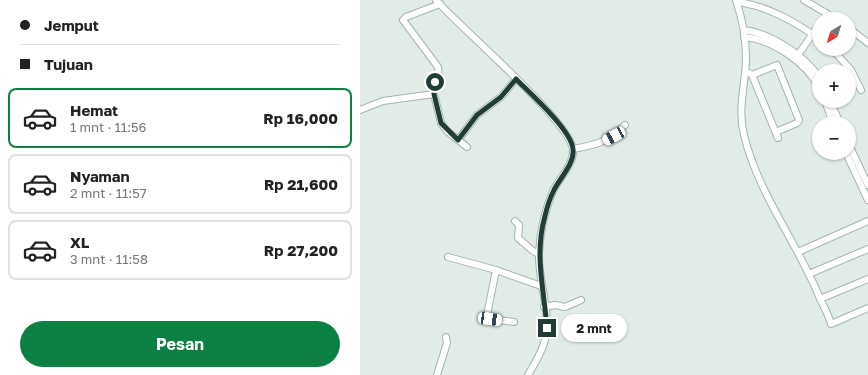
<!DOCTYPE html>
<html lang="id">
<head>
<meta charset="utf-8">
<style>
	body { margin:0; font-family:"Golos Text",sans-serif; background:#f6f6f6; color:#222; height:100vh; display:flex; flex-direction:column; font-size:15px; white-space:nowrap }
	* { box-sizing:border-box; margin:0 }
	p { font-size:13px; color:#767676 }
	.icon { flex:none; width:22px; height:22px; fill:none; stroke:currentColor; stroke-width:2; stroke-linecap:round; stroke-linejoin:round }
	.map { position:relative; flex:1; overflow:hidden }
	.drawer { display:flex; flex-direction:column; background:#fff; width:360px }
	.drawer>* { flex:none }
	.hud { display:grid; align-content:center; height:88px; padding:0 20px; background:#fff }
	.needle { width:26px; rotate:218deg }
	.buttons { position:absolute; left:452px; top:12px; display:grid; gap:8px }
	.buttons a { display:grid; place-items:center; width:44px; height:44px; border-radius:50%; background:#fff; box-shadow:0 1px 3px #0004; font-size:20px }
	.end { position:absolute; width:18px; height:18px; margin:-9px; border:5px solid #213d37; background:#fff; box-shadow:0 0 0 2px #fff }
	.from { border-radius:50% }
	.bubble { position:absolute; height:28px; border-radius:14px; background:#fff; box-shadow:0 1px 3px #0004; font-size:13px; font-weight:700; line-height:28px; text-align:center }
	.car { position:absolute; width:12px; height:24px; margin:-12px -6px; border-radius:5px; box-shadow:0 0 3px 1px #0007; background:linear-gradient(#fff 24%,#345 0 40%,#fff 0 76%,#345 0 86%,#fff 0) }
	.hud b { display:flex; align-items:center; gap:14px; height:38px; font-size:15px }
	.hud b+b { border-top:1px solid #e0e0e0 }
	.hud i { width:10px; height:10px; background:#222 }
	ul { padding:0; list-style:none }
	li { display:flex; align-items:center; gap:12px; height:60px; margin:0 8px 6px; padding:0 12px; border:2px solid #e0e0e0; border-radius:8px }
	li div { flex:1 }
	li b { display:block; font-size:15px }
	li em { font-style:normal; font-weight:700 }
	li.on { border-color:#0b8043 }
	li>.icon { width:36px; height:36px; stroke-width:1.5 }
	.cta { display:flex; gap:8px; margin-top:auto; padding:8px 20px }
	.cta a { flex:1; height:46px; border-radius:24px; background:#0b8043; color:#fff; font-size:16px; font-weight:700; line-height:46px; text-align:center }
	main { display:flex; flex:1; min-height:0 }
	.map>svg:first-child { display:block }
	.lines { fill:none; stroke-linecap:round; stroke-linejoin:round }
	.minor-casing { stroke:#a4b4af; stroke-width:8 }
	.minor { stroke:#fff; stroke-width:6 }
	.route { stroke:#213d37; stroke-width:5 }
</style>
</head>
<body>
<main>
<section class="drawer">
<div class="hud">
<b><i class="from"></i>Jemput</b>
<b><i></i>Tujuan</b>
</div>
<ul>
<li class="on"><svg class="icon" aria-label="car" viewBox="0 0 24 24"><path d="M5 17H2v-5l4-1 3-4h7l3 4 3 1v5h-3M9 17h6M6 11h13"/><circle cx="7" cy="17" r="2"/><circle cx="17" cy="17" r="2"/></svg><div><b>Hemat</b><p>1 mnt · 11:56</p></div><em>Rp 16,000</em></li>
<li><svg class="icon" aria-label="car" viewBox="0 0 24 24"><path d="M5 17H2v-5l4-1 3-4h7l3 4 3 1v5h-3M9 17h6M6 11h13"/><circle cx="7" cy="17" r="2"/><circle cx="17" cy="17" r="2"/></svg><div><b>Nyaman</b><p>2 mnt · 11:57</p></div><em>Rp 21,600</em></li>
<li><svg class="icon" aria-label="car" viewBox="0 0 24 24"><path d="M5 17H2v-5l4-1 3-4h7l3 4 3 1v5h-3M9 17h6M6 11h13"/><circle cx="7" cy="17" r="2"/><circle cx="17" cy="17" r="2"/></svg><div><b>XL</b><p>3 mnt · 11:58</p></div><em>Rp 27,200</em></li>
</ul>
<div class="cta"><a>Pesan</a></div>
</section>
<div class="map">
<svg width="508" height="375" viewBox="0 0 508 375">
	<rect width="100%" height="100%" fill="#e1ece7"/>
	<g class="lines">
		<defs>
			<g id="minor">
				<path d="M 76,0 C 98,26 214,124 213,151 C 213,166 199,178 193,191 C 185,210 180,232 179,253 C 178,278 188,303 187,328 C 186,345 177,360 168,375"/>
				<path d="M 376,0 C 382,18 386,38 386,57 C 386,83 377,108 384,135 C 398,193 436,241 459,296 C 463,306 468,313 471,324 L 508,308"/>
				<path d="M 444,0 L 476,19"/>
				<path d="M 377,2 C 405,5 436,22 459,39"/>
				<path d="M 80,4 L 46,17 L 43,20 L 78,67 L 79,76 L 75,82 L 74,94 L 81,123 L 88,132 L 107,147"/>
				<path d="M 489,28 L 508,43"/>
				<path d="M 384,30 C 410,33 444,55 459,77"/>
				<path d="M 384,37 C 412,39 447,63 459,88"/>
				<path d="M 472,49 L 491,70 L 501,90"/>
				<path d="M 435,59 L 459,25"/>
				<path d="M 389,73 L 392,75 L 418,138"/>
				<path d="M 392,75 L 417,65 L 439,120 L 437,123 L 416,132"/>
				<path d="M 465,101 L 473,123"/>
				<path d="M 470,101 L 480,123"/>
				<path d="M 0,110 L 23,101 L 74,94"/>
				<path d="M 98,140 L 117,115 L 141,97 L 156,79"/>
				<path d="M 489,145 L 508,185"/>
				<path d="M 213,149 C 236,145 248,142 265,125"/>
				<path d="M 486,153 L 508,200"/>
				<path d="M 155,221 L 159,225 L 158,238 L 173,251 L 179,254"/>
				<path d="M 438,252 L 508,221"/>
				<path d="M 88,257 L 136,270 L 181,286"/>
				<path d="M 136,270 L 127,315 L 130,319 L 154,322"/>
				<path d="M 449,274 L 508,249"/>
				<path d="M 460,299 L 508,279"/>
				<path d="M 184,307 L 195,305 L 205,307 L 221,300"/>
				<path d="M 77,375 L 87,343 L 86,337"/>
			</g>
		</defs>
		<use href="#minor" class="minor-casing"/>
		<use href="#minor" class="minor"/>
	</g>
	<g class="lines">
		<path class="route" d="M 75,82 L 74,94 L 81,123 L 98,140 L 117,115 L 141,97 L 156,79 C 170,93 211,130 213,149 C 215,163 200,178 194,190 C 190,198 187,207 185,216 C 174,255 184,288 187,328"/>
	</g>
</svg>
<div class="buttons">
<a><svg class="needle" viewBox="-14 -14 28 28"><path d="M0-13l5 13h-10z" fill="#e53935"/><path d="M0 13l5-13h-10z" fill="#767676"/></svg></a>
<a>+</a>
<a>−</a>
</div>
<i class="end from" style="left:75px;top:82px"></i>
<i class="end" style="left:187px;top:328px"></i>
<div class="bubble" style="left:201px;top:314px;width:66px">2 mnt</div>
<i class="car" style="left:254px;top:136px;rotate:242deg"></i>
<i class="car" style="left:130px;top:319px;rotate:98deg"></i>
</div>
</main>
</body>
</html>
